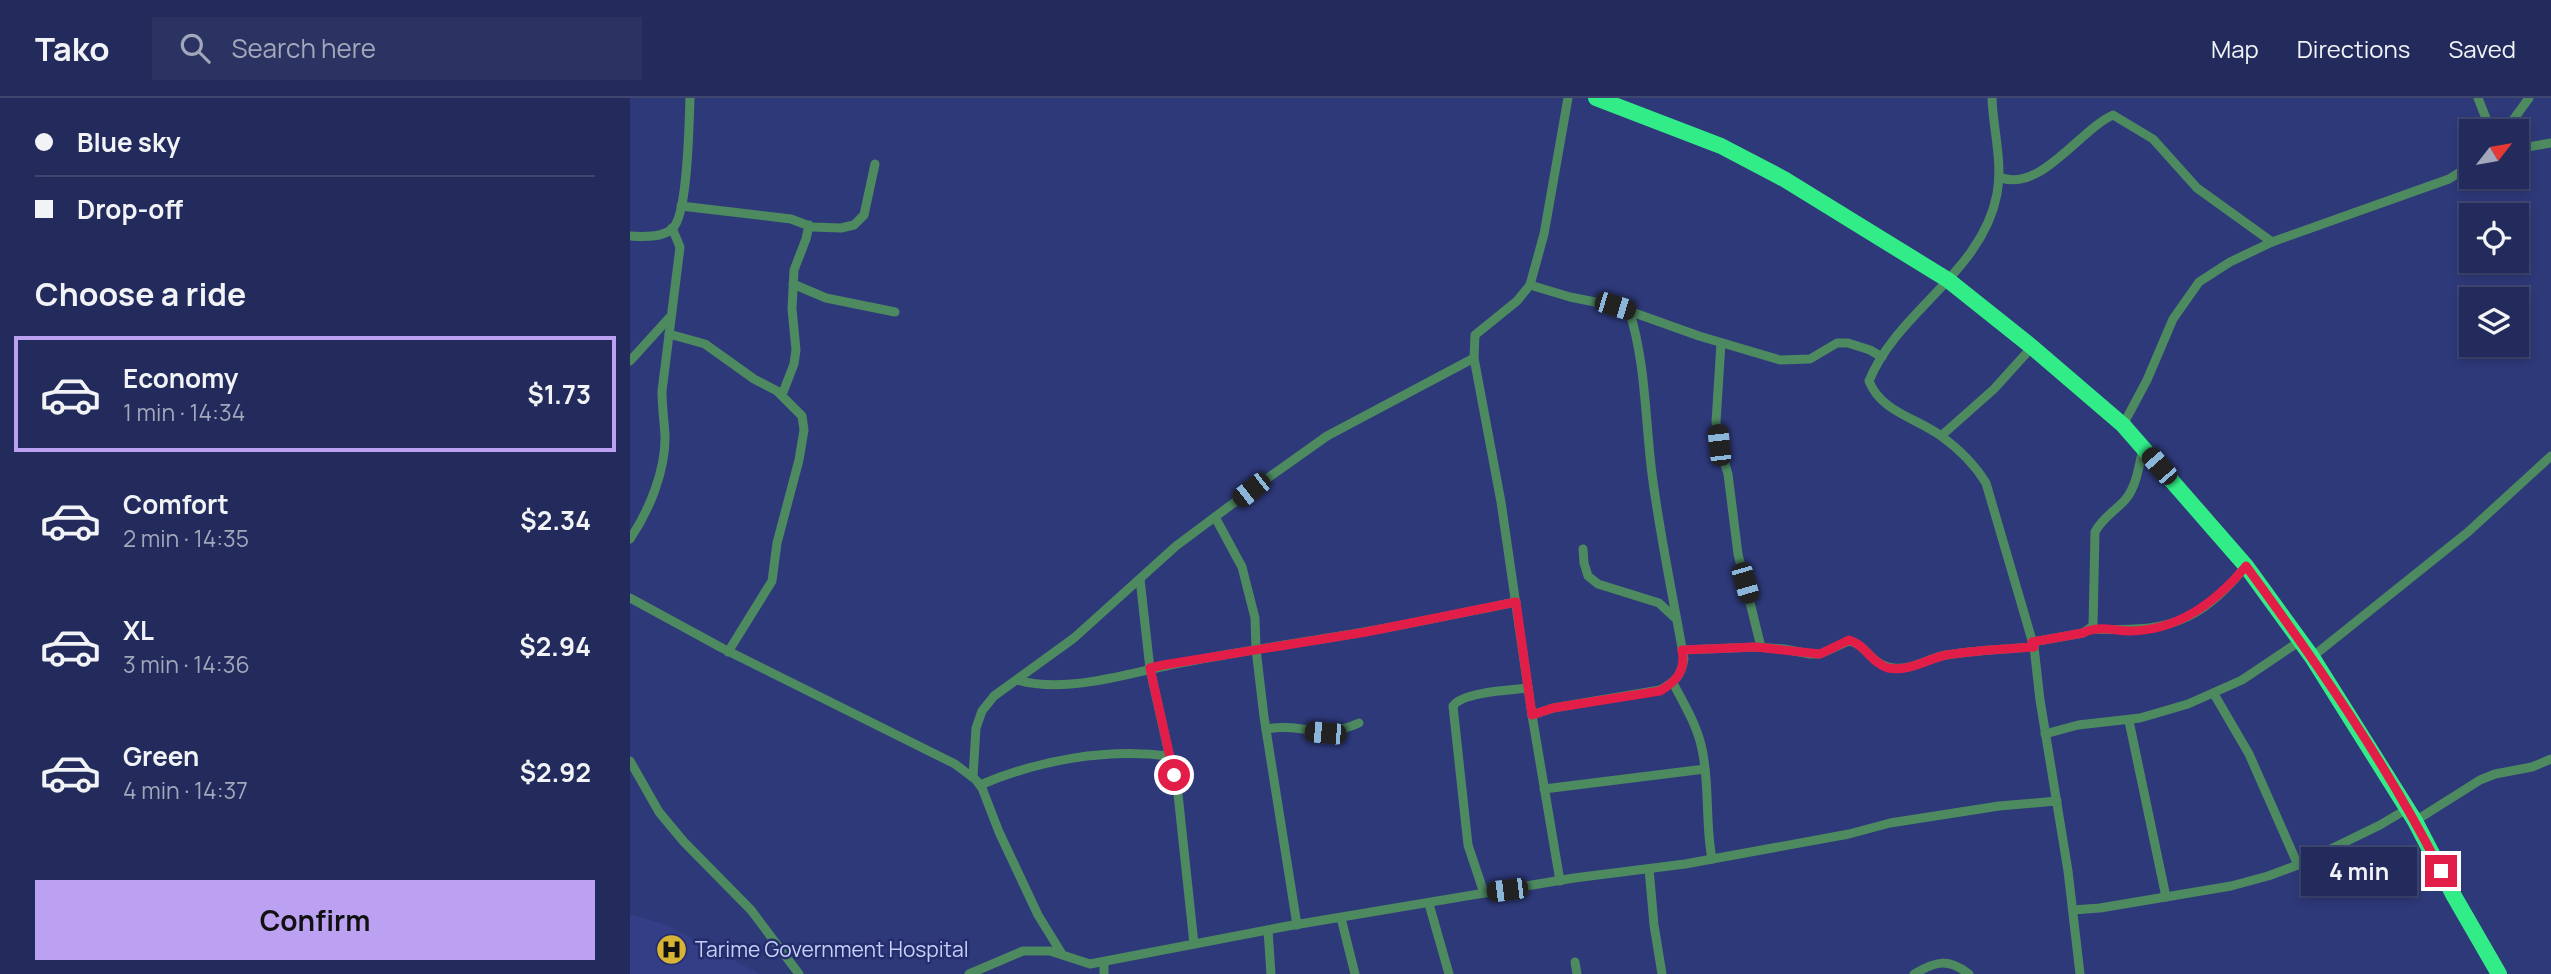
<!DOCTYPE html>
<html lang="en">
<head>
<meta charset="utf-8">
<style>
	body { margin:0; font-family:Manrope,sans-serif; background:#2a3361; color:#f1f3f6; height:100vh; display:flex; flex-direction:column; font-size:26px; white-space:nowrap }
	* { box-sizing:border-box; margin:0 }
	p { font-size:23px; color:#a2a7bb }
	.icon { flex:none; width:38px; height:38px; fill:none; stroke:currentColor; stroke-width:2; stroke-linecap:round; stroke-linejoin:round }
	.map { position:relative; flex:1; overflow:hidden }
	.sheet { display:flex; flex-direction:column; background:#222b5b; width:630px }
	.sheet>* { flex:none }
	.banner { display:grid; align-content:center; height:154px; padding:0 35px; background:#222b5b }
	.needle { width:46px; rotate:59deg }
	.fabs { position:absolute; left:1829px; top:21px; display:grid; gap:14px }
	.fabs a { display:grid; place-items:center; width:70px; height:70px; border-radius:0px; background:#222b5b; box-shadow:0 4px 10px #0003,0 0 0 2px #3f4771; font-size:35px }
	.end { position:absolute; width:32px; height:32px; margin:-16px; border:9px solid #e11d48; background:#fff; box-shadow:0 0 0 4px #fff }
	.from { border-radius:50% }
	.bubble { position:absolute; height:49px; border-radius:0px; background:#222b5b; box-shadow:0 4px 10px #0003,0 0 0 2px #3f4771; font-size:23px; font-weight:700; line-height:49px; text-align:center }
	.car { position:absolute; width:21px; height:42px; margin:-21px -10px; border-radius:9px; box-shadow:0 0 5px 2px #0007; background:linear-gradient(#222 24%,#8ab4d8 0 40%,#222 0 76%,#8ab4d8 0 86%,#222 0) }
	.banner b { display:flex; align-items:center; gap:24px; height:66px; font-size:26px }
	.banner b+b { border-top:2px solid #3f4771 }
	.banner i { width:18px; height:18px; background:#f1f3f6 }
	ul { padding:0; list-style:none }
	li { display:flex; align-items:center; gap:21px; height:116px; margin:0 14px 10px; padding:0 21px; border:4px solid transparent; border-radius:0px }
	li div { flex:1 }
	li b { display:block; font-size:26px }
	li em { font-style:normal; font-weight:700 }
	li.current { border-color:#bca0f2 }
	li>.icon { width:63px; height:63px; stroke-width:1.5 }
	h2 { padding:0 35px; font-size:32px; line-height:84px }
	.cta { display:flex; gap:14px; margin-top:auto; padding:14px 35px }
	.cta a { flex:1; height:80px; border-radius:0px; background:#bca0f2; color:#111; font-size:28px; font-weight:700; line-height:80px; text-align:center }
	header { display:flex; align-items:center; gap:42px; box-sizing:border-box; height:98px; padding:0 35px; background:#222b5b; border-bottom:2px solid #3f4771 }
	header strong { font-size:33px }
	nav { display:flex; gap:38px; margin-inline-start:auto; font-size:24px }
	.search { width:490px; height:63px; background:#2a3361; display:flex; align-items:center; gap:18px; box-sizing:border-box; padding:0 24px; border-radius:0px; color:#a2a7bb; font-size:26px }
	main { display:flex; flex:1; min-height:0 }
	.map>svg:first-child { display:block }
	.built { fill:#333e86 }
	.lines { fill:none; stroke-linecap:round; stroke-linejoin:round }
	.street { stroke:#4d8a60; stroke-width:9 }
	.highway { stroke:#32ed87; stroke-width:16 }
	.route { stroke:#e11d48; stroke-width:9 }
	.labels { text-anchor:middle; stroke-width:5; stroke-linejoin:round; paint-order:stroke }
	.poi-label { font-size:21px; fill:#c6d0f7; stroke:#252d6d; text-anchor:start }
</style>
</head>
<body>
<header>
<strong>Tako</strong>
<div class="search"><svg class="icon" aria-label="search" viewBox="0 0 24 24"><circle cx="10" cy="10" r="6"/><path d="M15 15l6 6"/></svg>Search here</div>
<nav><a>Map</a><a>Directions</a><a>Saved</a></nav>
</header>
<main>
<section class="sheet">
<div class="banner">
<b><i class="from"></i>Blue sky</b>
<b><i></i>Drop-off</b>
</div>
<h2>Choose a ride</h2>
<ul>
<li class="current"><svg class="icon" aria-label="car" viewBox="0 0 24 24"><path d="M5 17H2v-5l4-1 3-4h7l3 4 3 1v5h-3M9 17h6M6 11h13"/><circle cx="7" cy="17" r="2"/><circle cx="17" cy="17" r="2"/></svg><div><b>Economy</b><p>1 min · 14:34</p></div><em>$1.73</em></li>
<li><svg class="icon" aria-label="car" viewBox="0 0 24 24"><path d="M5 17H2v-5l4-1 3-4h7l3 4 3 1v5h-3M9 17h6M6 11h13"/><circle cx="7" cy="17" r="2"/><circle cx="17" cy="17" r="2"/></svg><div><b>Comfort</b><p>2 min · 14:35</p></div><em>$2.34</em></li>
<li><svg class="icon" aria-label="car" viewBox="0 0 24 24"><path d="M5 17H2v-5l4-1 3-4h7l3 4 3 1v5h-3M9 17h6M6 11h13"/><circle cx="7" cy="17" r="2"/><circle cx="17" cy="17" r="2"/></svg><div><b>XL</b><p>3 min · 14:36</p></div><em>$2.94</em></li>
<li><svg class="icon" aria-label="car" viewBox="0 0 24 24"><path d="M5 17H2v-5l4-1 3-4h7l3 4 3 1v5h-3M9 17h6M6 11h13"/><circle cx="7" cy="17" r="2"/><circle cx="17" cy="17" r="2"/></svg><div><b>Green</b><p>4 min · 14:37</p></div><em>$2.92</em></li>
</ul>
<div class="cta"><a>Confirm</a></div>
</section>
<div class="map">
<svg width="1921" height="876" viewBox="0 0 1921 876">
	<rect width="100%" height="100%" fill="#2e3979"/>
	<path class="built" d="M 0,816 L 37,827 L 130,876 L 0,876 Z"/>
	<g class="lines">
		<g class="street">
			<path d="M 1362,0 C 1363,32 1373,63 1367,96 C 1352,175 1267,213 1239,283 C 1251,314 1287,320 1311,338 C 1329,351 1345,367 1356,385 L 1404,549 L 1410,602 L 1438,773 L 1450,876"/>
			<path d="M 1848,0 L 1861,33"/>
			<path d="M 1875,33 L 1899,0"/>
			<path d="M 1886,51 L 1921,45"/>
			<path d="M 1369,79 C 1410,96 1449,32 1483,17 L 1523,41 L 1567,90 L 1642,144"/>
			<path d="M 51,108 L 161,121 L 182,129 L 211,130 L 224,127 L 234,117 L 245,66"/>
			<path d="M 0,138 C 13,139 33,140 43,130 C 58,115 59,25 60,0"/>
			<path d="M 163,186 L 196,200 L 265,214"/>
			<path d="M 900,187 L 940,199 L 985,208 L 1069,238 L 1150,262 L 1180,261 L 1207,245 L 1218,245 L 1240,252 L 1252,259"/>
			<path d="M 39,236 L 75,246 L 124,281 L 147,293 L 172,318 L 174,332 L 169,362 L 147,445 L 142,483 L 98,554"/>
			<path d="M 1091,245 L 1086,324 L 1089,347 L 1098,376 L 1108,456 L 1131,549"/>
			<path d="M 0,263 L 39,220"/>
			<path d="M 152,297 L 164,266 L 166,252 L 162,211 L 164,172 L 176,141 L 179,127"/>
			<path d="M 1493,327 L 1517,282 L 1543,221 L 1569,184 L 1600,164 L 1642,144 L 1819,81 L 1841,67"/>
			<path d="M 1311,338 L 1364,291 L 1402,249"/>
			<path d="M 585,419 L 612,469 L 625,520 L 626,551 L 634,619 L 667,827"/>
			<path d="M 0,441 C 19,413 36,372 35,337 C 34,322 32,308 32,293 L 50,149 L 42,130"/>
			<path d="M 953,451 L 954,465 L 958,478 L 968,486 L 1029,505 L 1044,519"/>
			<path d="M 510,481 L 520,571 L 548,696 L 564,846"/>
			<path d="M 0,500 L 92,550 L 325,666 L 346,682 L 352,690 L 369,734 L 408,817 L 432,856"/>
			<path d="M 1460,531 C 1534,534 1567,528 1616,468"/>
			<path d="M 1402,544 L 1453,535 L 1463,528 L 1465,434 C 1472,420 1485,413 1495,402 C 1507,388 1509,367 1513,350"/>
			<path d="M 1052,552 L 1126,549 L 1154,551 L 1180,556 L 1190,556 L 1219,543 C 1237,546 1241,568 1264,570 C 1282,572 1299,560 1316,557 C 1345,552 1375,551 1404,549"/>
			<path d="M 1682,559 L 1838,434 L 1921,358"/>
			<path d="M 387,582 C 443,597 506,572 561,563 C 618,552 676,544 734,534 C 785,525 836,514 886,504"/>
			<path d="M 1043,585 C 1054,606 1067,627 1072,651 C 1080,687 1075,725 1082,761"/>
			<path d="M 1584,596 L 1619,656 L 1668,767"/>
			<path d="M 902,617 L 923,610 L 1030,592 C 1045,584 1051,578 1054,561 C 1043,499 1030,438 1022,376 C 1015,321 1016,265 999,212"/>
			<path d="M 1499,623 L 1536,799"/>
			<path d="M 636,631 C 673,624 689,643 729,625"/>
			<path d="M 1415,636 L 1448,627 L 1510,620 L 1558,606 L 1612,582 L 1670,543"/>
			<path d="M 0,663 L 29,714 L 54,744 L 121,812 L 169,876"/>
			<path d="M 343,679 L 346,630 L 352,613 L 364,598 L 444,540 L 546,448 L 621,392 L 697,338 L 844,260"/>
			<path d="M 350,687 C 409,662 476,650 539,658"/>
			<path d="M 914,691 L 1075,671"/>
			<path d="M 1785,723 L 1850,682 L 1865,676 L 1902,669 L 1921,661"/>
			<path d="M 1019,771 L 1024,827 L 1032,876"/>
			<path d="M 930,783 L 902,617 L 871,404 L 844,260 L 845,237 L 887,203 L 900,187 L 914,136 L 938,0"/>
			<path d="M 854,795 L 838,747 L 823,608 C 832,594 881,592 898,590"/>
			<path d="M 799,806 L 819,876"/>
			<path d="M 1443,812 L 1470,810 L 1601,788 L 1638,778 L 1668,767 L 1750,727 L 1777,711"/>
			<path d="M 711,820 L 725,876"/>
			<path d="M 638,832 L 641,876"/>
			<path d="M 945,864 L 947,876"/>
			<path d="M 339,876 L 393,853 L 420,853 L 460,866 L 658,828 L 944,780 L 1055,766 L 1219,736 L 1260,725 L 1369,708 L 1427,703"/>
			<path d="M 474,876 L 474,864"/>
			<path d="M 1284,876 C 1306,863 1318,860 1339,876"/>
		</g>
		<path class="highway" d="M 966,0 L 1091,48 L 1154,81 L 1318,182 L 1402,249 L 1493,327 L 1616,468 L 1682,559 L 1785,723 L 1824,798 L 1869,876"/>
	</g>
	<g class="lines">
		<path class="route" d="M 544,677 L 520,570 L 533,567 L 736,534 L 886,504 L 902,617 L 923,610 L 1030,593 C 1047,583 1056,572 1052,552 L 1126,549 L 1190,556 L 1219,542 C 1235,546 1241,565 1258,570 C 1279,574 1297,561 1316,557 C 1345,552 1375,551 1404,549 L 1402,544 L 1453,535 C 1466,527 1486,533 1501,533 C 1550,532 1587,503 1616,468 C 1687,565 1756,665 1811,773"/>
	</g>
	<defs>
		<symbol id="hospital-disc" viewBox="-11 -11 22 22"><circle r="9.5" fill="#d7b434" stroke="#252d6d"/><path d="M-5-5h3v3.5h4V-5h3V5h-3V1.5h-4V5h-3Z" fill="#111"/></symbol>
	</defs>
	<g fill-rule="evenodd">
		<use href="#hospital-disc" x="24" y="834" width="35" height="35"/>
	</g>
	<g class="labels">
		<g class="poi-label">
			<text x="65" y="859">Tarime Government Hospital</text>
		</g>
	</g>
</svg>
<div class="fabs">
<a><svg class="needle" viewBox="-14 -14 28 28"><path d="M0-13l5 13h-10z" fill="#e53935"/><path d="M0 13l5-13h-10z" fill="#a2a7bb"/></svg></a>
<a><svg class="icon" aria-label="locate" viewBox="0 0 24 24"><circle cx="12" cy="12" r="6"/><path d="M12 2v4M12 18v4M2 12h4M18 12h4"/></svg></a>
<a><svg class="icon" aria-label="layers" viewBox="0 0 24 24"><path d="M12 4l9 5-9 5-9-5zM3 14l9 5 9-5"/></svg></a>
</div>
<i class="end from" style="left:544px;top:677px"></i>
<i class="end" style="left:1811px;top:773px"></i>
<div class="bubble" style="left:1671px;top:749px;width:116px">4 min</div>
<i class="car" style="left:985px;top:208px;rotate:107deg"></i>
<i class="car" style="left:1089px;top:347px;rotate:354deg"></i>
<i class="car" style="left:1529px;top:368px;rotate:319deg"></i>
<i class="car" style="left:621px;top:392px;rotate:232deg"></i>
<i class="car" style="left:1115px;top:485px;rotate:164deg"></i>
<i class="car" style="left:695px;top:635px;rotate:275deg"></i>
<i class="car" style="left:877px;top:792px;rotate:263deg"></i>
</div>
</main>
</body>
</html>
